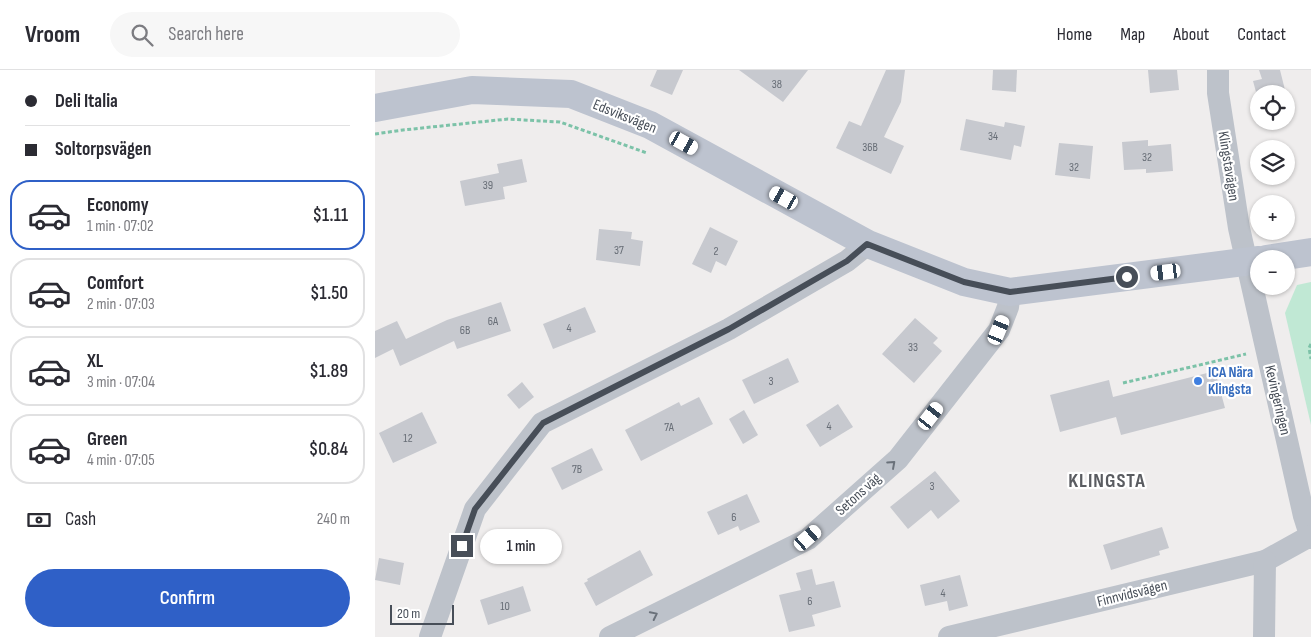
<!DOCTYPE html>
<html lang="en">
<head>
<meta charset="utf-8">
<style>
	body { margin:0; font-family:"Sofia Sans Condensed",sans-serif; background:#f7f7f7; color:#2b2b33; height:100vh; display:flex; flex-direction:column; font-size:19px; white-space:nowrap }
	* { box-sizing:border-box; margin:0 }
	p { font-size:16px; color:#7c7c81 }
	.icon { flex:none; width:28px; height:28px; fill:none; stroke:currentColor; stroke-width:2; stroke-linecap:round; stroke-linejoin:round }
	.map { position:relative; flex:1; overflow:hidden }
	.side { display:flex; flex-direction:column; background:#fff; width:375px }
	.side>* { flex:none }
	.guide { display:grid; align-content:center; height:110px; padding:0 25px; background:#fff }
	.controls { position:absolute; left:875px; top:15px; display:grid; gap:10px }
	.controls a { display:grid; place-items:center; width:45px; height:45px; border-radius:50%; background:#fff; box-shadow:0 1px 4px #0004; font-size:25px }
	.scale { position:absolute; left:15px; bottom:12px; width:64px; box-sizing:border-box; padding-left:5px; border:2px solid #474e58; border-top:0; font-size:14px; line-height:18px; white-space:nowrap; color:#474e58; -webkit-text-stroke:4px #fff; paint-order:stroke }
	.end { position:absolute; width:22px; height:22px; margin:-11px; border:6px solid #474e58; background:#fff; box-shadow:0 0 0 2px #fff }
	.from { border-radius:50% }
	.bubble { position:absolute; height:35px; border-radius:18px; background:#fff; box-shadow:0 1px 4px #0004; font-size:16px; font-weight:600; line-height:35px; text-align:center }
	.car { position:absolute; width:15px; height:30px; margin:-15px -8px; border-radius:6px; box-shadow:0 0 4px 1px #0007; background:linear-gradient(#fff 24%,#345 0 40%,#fff 0 76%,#345 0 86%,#fff 0) }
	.guide b { display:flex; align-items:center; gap:18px; height:48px; font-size:19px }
	.guide b+b { border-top:1px solid #e1e1e2 }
	.guide i { width:12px; height:12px; background:#2b2b33 }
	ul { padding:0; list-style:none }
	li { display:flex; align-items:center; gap:15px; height:70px; margin:0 10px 8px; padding:0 15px; border:2px solid #e1e1e2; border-radius:20px }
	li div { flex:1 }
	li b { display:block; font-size:19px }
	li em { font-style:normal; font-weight:600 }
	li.active { border-color:#2f60c7 }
	li>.icon { width:45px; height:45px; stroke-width:1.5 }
	.pay { display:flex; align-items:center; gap:12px; height:55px; padding:0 25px; font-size:19px }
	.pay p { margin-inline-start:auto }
	.action { display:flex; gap:10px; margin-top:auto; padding:10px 25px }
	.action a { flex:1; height:58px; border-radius:30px; background:#2f60c7; color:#fff; font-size:20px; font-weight:600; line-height:58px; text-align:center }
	header { display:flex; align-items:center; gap:30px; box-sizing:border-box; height:70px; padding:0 25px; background:#fff; border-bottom:1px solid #e1e1e2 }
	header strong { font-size:24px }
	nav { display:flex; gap:28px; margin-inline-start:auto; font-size:18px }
	.search { width:350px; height:45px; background:#f7f7f7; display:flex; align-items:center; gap:12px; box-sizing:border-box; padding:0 18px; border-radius:28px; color:#7c7c81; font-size:19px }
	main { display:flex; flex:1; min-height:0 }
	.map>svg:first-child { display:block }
	.green { fill:#c0e8d4 }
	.building { fill:#c7c9cf }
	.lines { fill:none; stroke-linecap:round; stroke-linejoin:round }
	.path { stroke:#7cc2a8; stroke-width:3; stroke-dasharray:4 2.5; stroke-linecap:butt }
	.street { stroke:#bdc2ca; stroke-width:22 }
	.secondary { stroke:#bdc3cf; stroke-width:28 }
	.oneway { stroke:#6a717a }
	.route { stroke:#474e58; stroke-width:6 }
	.shop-dot { fill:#3f7fe0; stroke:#fff; stroke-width:2 }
	.labels { text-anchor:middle; stroke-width:4.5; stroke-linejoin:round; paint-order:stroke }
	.number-label { font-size:12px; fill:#676d76 }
	.street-label { font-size:15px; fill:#474e58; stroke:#fff }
	.shop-label { font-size:15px; font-weight:bold; fill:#366cbe; stroke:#fff; text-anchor:start }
	.district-label { font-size:20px; font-weight:bold; letter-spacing:1px; fill:#5a5c61; stroke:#fff }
</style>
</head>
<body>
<header>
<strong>Vroom</strong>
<div class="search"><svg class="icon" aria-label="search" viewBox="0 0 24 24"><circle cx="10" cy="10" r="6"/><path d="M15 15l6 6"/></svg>Search here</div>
<nav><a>Home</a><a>Map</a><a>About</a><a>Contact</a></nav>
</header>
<main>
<section class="side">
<div class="guide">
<b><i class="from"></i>Deli Italia</b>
<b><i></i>Soltorpsvägen</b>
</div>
<ul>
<li class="active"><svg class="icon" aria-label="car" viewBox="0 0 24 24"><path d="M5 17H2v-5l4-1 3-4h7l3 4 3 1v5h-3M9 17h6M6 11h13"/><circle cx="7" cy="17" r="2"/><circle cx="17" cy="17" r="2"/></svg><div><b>Economy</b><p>1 min · 07:02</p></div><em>$1.11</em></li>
<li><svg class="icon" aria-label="car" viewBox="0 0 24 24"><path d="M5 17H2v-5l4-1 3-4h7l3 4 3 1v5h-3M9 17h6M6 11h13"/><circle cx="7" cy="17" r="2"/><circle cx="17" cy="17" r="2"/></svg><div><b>Comfort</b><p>2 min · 07:03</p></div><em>$1.50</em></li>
<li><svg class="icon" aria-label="car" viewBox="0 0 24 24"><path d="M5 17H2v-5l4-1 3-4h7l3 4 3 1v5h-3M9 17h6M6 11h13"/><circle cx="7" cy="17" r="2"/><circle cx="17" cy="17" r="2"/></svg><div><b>XL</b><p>3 min · 07:04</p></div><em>$1.89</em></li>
<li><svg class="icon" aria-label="car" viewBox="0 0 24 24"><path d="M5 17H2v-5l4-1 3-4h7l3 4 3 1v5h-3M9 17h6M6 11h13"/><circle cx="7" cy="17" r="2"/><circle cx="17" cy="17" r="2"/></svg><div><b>Green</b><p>4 min · 07:05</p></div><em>$0.84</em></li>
</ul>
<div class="pay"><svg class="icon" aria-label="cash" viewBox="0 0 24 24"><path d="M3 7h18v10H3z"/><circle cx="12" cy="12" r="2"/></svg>Cash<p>240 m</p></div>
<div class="action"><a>Confirm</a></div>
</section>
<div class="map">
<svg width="936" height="567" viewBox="0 0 936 567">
	<rect width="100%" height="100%" fill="#efeded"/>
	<path class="green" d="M 936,212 L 936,355 L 910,243 L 922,215 Z"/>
	<g class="building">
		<path d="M 282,0 L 308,0 L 297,25 L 275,16 Z"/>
		<path d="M 364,0 L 433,0 L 408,32 Z"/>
		<path d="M 511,0 L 530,0 L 526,32 L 509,67 L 529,76 L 516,104 L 461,78 L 474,51 L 486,56 Z"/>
		<path d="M 618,0 L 642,0 L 641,22 L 617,20 Z"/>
		<path d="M 773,0 L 802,0 L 804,20 L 775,23 Z"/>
		<path d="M 884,0 L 905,0 L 914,36 L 911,36 L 911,24 L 884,24 L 884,33 L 878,11 L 887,9 Z"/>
		<path d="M 591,49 L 629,57 L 630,52 L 650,56 L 646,77 L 639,75 L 636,90 L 585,80 Z"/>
		<path d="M 773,70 L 773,76 L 796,74 L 798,101 L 771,103 L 771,99 L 749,100 L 747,72 Z"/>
		<path d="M 684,73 L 718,76 L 715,109 L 680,105 Z"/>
		<path d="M 147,89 L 152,112 L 128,117 L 130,129 L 90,136 L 85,111 L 124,103 L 122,94 Z"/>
		<path d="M 335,157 L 363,171 L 351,196 L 341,191 L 336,203 L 317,194 Z"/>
		<path d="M 224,159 L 257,162 L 256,169 L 268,171 L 265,196 L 221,190 Z"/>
		<path d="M 126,232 L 136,261 L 82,279 L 79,271 L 25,296 L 18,279 L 0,288 L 0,261 L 22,251 L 31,269 L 72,250 Z"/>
		<path d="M 210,237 L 221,262 L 178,279 L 168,254 Z"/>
		<path d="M 540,248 L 563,268 L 558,273 L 567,281 L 539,313 L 507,284 Z"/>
		<path d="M 413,288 L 424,312 L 379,334 L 367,310 Z"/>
		<path d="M 840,301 L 850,338 L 746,365 L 741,347 L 685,362 L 675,325 L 734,310 L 738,327 Z"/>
		<path d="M 147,312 L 159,327 L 144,339 L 132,325 Z"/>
		<path d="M 324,327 L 338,354 L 266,391 L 250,360 L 304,332 L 306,336 Z"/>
		<path d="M 463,334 L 478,357 L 445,377 L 431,355 Z"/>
		<path d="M 369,340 L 383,365 L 368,374 L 354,349 Z"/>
		<path d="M 47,342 L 62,373 L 18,393 L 4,363 Z"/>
		<path d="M 217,378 L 228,400 L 187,420 L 176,398 Z"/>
		<path d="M 560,401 L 585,431 L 563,449 L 556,440 L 533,459 L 515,437 Z"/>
		<path d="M 372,424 L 385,452 L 365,461 L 363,456 L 343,465 L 332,442 Z"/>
		<path d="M 787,457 L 794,478 L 784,481 L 785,485 L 736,500 L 728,475 Z"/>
		<path d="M 265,480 L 278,505 L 221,536 L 209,513 L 213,511 L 212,509 Z"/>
		<path d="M 4,488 L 29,493 L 25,515 L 0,510 Z"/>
		<path d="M 437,499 L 441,515 L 459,511 L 466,537 L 437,545 L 440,556 L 414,562 L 404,525 L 426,520 L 421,503 Z"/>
		<path d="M 585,505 L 593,536 L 574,541 L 572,531 L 550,536 L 545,515 Z"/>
		<path d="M 148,516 L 156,541 L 113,555 L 105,530 Z"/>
	</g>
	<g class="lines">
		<g class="path">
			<path d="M 0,64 L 28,60 L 133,49 L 185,52 L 272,83"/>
			<path d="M 936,274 L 934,278 L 936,289"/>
			<path d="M 748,313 L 871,284"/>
		</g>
		<g class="street">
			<path d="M 843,0 L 843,23 L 864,158 L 929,446 L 936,468"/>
			<path d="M 55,567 L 100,439 L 167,353 L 354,259 L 472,191 L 493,174"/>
			<path d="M 235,567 L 433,469 L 523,389 L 624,260 L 633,237 L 635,222"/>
			<path d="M 574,567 L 890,491 L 935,466"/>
			<path d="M 889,567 L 890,491"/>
		</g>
		<g class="secondary">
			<path d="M 0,38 L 97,20 L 196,24 L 275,55 L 493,174 L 589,212 L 635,222 L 884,190"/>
			<path d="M 891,189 L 936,182"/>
		</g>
	</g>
	<defs><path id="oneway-chevron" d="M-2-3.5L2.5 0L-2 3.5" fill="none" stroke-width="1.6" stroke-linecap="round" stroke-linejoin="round" transform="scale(1.25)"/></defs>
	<g class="oneway">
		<use href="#oneway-chevron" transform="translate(517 394) rotate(-42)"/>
		<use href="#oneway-chevron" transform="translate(279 545) rotate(-26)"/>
	</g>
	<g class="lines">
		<path class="route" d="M 87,476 L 100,439 L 168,353 L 354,259 L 472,191 L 492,174 L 589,212 L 635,222 L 752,207"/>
	</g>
	<circle class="shop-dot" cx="823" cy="311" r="5"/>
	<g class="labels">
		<g class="number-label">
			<text x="402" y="18">38</text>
			<text x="618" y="70">34</text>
			<text x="495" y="81">36B</text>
			<text x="772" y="91">32</text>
			<text x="699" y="101">32</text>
			<text x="113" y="119">39</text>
			<text x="244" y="184">37</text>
			<text x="341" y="185">2</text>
			<text x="118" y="255">6A</text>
			<text x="194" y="262">4</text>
			<text x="90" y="264">6B</text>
			<text x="538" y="281">33</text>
			<text x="396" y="315">3</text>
			<text x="454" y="360">4</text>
			<text x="294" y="361">7A</text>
			<text x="33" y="372">12</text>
			<text x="202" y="403">7B</text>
			<text x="557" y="420">3</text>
			<text x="359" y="451">6</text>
			<text x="568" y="527">4</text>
			<text x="435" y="535">6</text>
			<text x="130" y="540">10</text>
		</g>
		<g class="street-label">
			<text transform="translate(250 46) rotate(22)" y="5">Edsviksvägen</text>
			<text transform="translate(854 96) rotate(81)" y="5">Klingstavägen</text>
			<text transform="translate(903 330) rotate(77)" y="5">Kevingeringen</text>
			<text transform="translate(483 424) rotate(-42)" y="5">Setons väg</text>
			<text transform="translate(757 523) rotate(-14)" y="5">Finnvidsvägen</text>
		</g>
		<g class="shop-label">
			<text x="833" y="307">ICA Nära<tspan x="833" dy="17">Klingsta</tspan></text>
		</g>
		<g class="district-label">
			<text x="732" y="417">KLINGSTA</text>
		</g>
	</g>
</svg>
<div class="controls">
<a><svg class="icon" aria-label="locate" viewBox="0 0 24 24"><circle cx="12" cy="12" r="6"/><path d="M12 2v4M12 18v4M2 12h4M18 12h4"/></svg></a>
<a><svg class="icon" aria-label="layers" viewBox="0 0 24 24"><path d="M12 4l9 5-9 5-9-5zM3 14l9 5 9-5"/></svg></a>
<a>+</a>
<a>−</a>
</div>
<div class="scale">20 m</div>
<i class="end from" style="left:752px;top:207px"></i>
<i class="end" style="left:87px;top:476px"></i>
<div class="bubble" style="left:105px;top:459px;width:82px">1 min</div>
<i class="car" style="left:309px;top:73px;rotate:119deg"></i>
<i class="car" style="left:409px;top:128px;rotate:299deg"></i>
<i class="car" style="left:791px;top:202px;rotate:263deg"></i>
<i class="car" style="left:624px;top:260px;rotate:23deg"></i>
<i class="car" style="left:556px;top:346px;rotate:38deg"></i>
<i class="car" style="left:433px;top:468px;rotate:49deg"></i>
</div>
</main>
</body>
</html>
